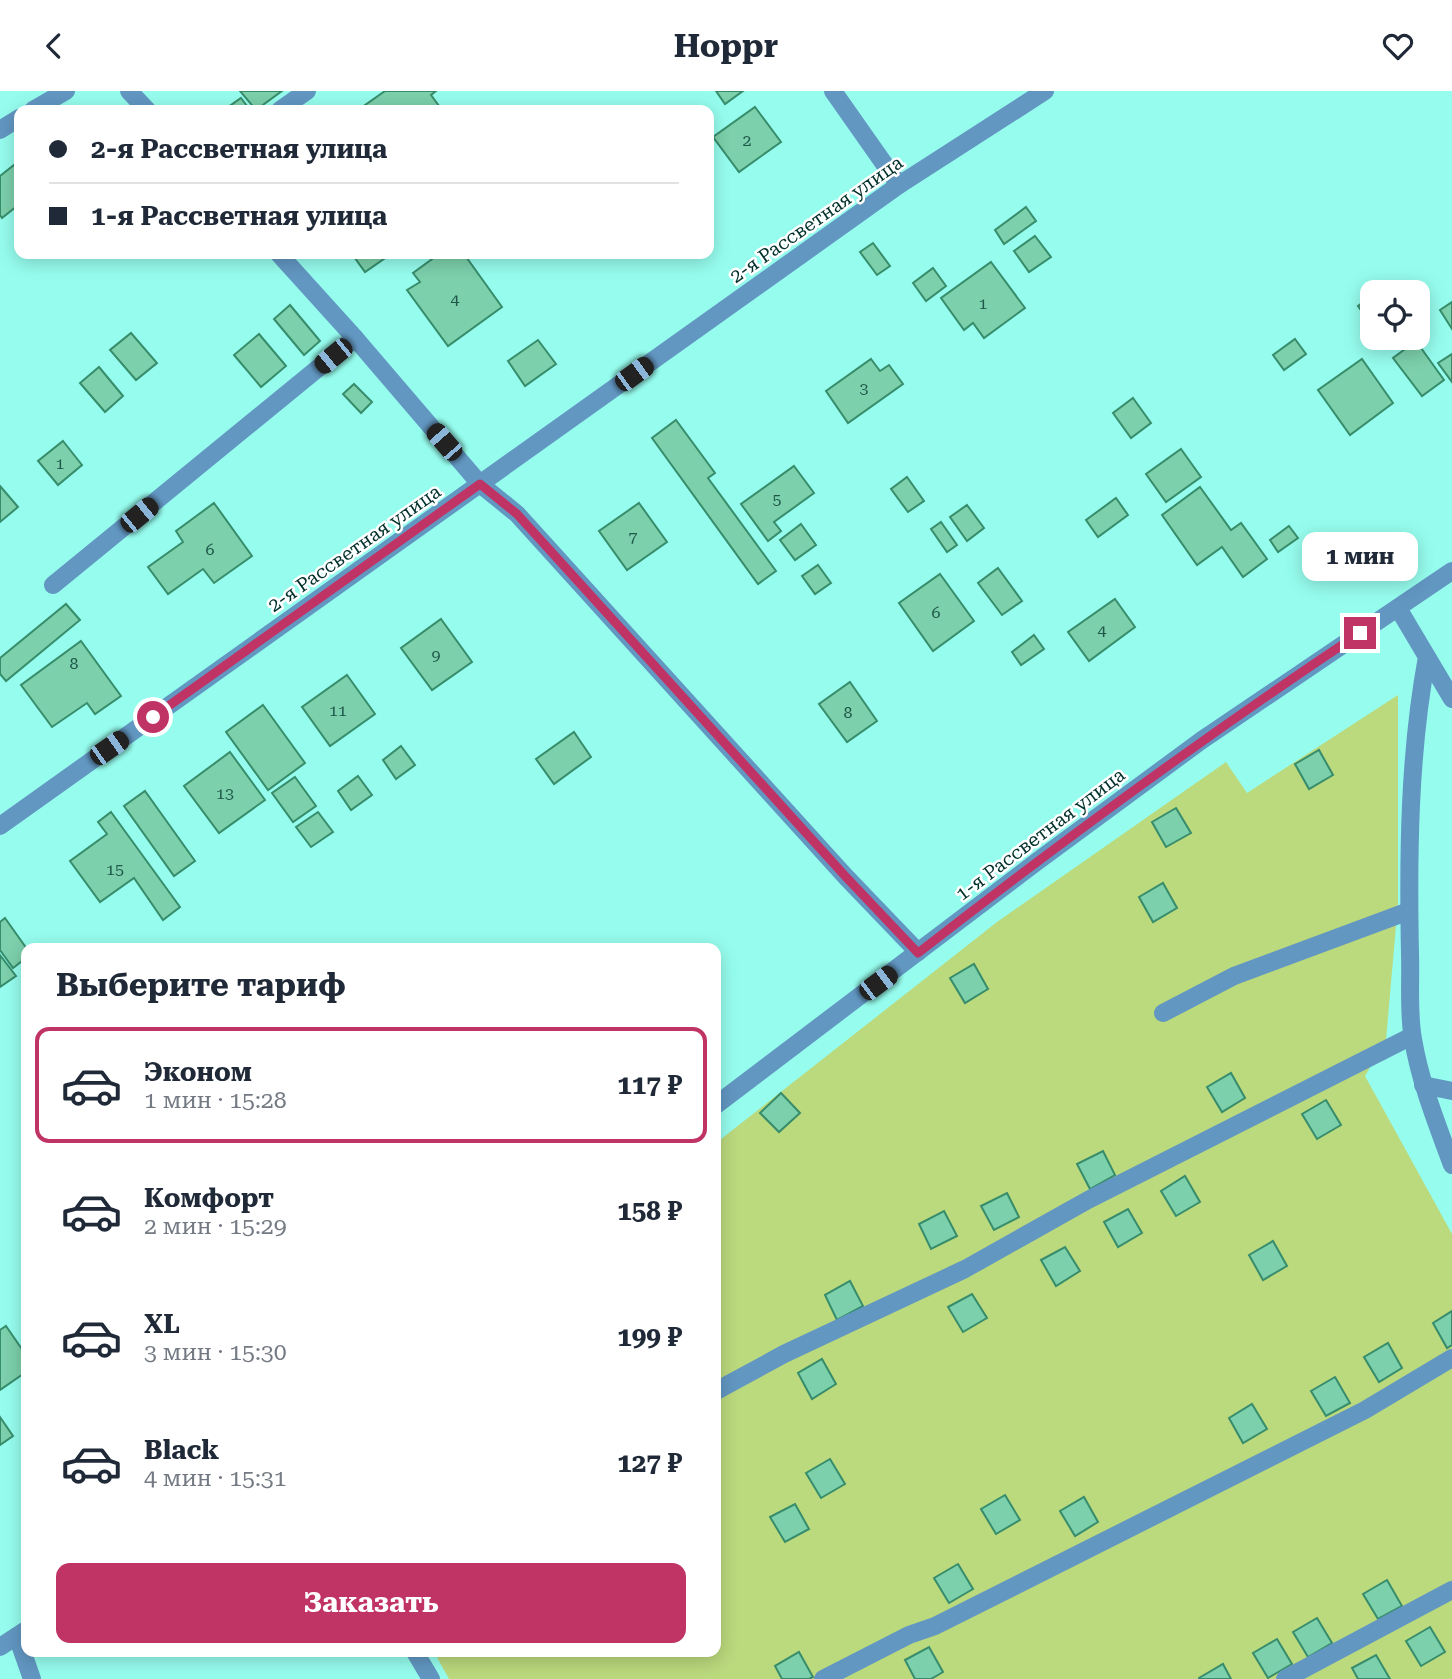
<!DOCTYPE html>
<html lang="ru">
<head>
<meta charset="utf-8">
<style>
	body { margin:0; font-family:"Roboto Serif",serif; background:#f2f2f3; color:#1f2937; height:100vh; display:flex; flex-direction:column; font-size:26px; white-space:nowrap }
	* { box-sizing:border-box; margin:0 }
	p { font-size:23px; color:#747a83 }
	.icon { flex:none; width:38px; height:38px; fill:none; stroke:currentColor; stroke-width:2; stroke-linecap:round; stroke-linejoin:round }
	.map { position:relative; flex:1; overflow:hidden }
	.sheet { position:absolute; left:21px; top:852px; width:700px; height:714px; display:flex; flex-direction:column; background:#fff; border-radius:14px; box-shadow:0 4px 18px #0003 }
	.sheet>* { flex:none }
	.top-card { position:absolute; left:14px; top:14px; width:700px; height:154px; border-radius:14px; box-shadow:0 4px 18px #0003; display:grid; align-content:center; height:154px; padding:0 35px; background:#fff }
	.controls { position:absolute; left:1360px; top:189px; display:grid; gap:14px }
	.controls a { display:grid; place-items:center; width:70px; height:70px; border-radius:14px; background:#fff; box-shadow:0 4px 18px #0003; font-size:35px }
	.end { position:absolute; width:32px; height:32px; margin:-16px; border:9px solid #c03365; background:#fff; box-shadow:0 0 0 4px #fff }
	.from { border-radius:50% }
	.bubble { position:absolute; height:49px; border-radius:14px; background:#fff; box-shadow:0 4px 18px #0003; font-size:23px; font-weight:700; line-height:49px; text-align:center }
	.car { position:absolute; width:21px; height:42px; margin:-21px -10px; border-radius:9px; box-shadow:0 0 5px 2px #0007; background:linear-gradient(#222 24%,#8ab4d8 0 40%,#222 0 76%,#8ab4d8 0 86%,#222 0) }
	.top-card b { display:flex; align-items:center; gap:24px; height:66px; font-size:26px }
	.top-card b+b { border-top:2px solid #e0e1e3 }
	.top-card i { width:18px; height:18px; background:#1f2937 }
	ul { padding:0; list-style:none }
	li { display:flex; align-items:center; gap:21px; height:116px; margin:0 14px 10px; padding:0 21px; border:4px solid transparent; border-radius:14px }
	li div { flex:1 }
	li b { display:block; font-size:26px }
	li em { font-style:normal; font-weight:700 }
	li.selected { border-color:#c03365 }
	li>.icon { width:63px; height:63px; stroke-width:1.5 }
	h2 { padding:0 35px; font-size:32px; line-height:84px }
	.cta { display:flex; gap:14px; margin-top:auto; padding:14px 35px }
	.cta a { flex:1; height:80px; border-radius:14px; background:#c03365; color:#fff; font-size:28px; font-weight:700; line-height:80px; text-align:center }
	header { display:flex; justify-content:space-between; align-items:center; height:91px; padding:0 35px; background:#fff; font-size:32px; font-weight:700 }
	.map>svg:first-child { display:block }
	.green { fill:#bbd97d }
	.building { fill:#7cd0ab; stroke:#378d6b; stroke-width:2 }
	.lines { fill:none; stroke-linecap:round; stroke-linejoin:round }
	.service { stroke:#6297c2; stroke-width:18 }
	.minor { stroke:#6297c2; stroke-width:18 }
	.tertiary { stroke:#6297c2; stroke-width:18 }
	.route { stroke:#c03365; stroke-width:9 }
	.labels { text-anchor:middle; stroke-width:5; stroke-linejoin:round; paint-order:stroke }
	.number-label { font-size:16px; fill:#1f584b }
	.street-label { font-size:19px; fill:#00302b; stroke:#fff }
</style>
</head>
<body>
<header><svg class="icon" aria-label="back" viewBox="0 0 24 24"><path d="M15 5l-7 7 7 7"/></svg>Hoppr<svg class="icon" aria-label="heart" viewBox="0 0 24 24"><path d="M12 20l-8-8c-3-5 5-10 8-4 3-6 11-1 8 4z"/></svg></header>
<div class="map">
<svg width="1452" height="1588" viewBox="0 0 1452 1588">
	<rect width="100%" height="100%" fill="#96fdee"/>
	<path class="green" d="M 1398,604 L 1398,812 L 1386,949 L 1365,985 L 1452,1143 L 1452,1588 L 449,1588 L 434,1561 L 716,1561 L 716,1052 L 997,831 L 1226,671 L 1247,702 Z"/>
	<g class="building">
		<path d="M 240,0 L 282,0 L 256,19 Z"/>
		<path d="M 385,0 L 436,0 L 431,4 L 442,19 L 358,19 Z"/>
		<path d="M 716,0 L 743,0 L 725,13 Z"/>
		<path d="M 241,7 L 250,19 L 224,19 Z"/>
		<path d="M 755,16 L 781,51 L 739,81 L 713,46 Z"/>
		<path d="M 14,74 L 19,81 L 19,117 L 17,115 L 2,127 L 0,124 L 0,85 Z"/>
		<path d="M 1026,116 L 1036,130 L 1004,153 L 995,139 Z"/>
		<path d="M 1035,145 L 1051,166 L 1029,181 L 1014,160 Z"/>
		<path d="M 873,152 L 890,175 L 877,184 L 860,161 Z"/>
		<path d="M 352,163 L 391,163 L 365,181 Z"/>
		<path d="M 439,163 L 449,163 L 452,167 L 458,163 L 464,163 L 502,216 L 448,255 L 407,199 L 420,191 L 413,182 Z"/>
		<path d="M 991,171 L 1025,217 L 984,247 L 973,232 L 964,239 L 941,207 Z"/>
		<path d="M 933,177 L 946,195 L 926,210 L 913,192 Z"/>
		<path d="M 1372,205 L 1372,235 L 1358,215 Z"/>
		<path d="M 1452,211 L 1452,238 L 1440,219 Z"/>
		<path d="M 290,214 L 320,250 L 304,264 L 274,228 Z"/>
		<path d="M 131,242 L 157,272 L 136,289 L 110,259 Z"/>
		<path d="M 259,243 L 286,275 L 261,296 L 234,264 Z"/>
		<path d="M 1380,247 L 1397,247 L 1386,255 Z"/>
		<path d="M 1295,248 L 1306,263 L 1284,279 L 1273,264 Z"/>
		<path d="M 538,249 L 556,273 L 525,295 L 508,270 Z"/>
		<path d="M 1416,250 L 1444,289 L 1422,305 L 1393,267 Z"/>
		<path d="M 1452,263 L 1452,291 L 1438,272 Z"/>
		<path d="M 871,268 L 880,280 L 889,274 L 903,293 L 848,332 L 826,300 Z"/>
		<path d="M 1362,268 L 1393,312 L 1350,344 L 1318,299 Z"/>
		<path d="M 99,276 L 123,305 L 105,321 L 80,292 Z"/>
		<path d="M 354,293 L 372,311 L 361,322 L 343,303 Z"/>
		<path d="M 1133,307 L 1151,332 L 1131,347 L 1113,322 Z"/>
		<path d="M 676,329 L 715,382 L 708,387 L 776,480 L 758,493 L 652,347 Z"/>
		<path d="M 63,350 L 82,374 L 58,394 L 38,370 Z"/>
		<path d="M 1181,358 L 1201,386 L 1166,411 L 1146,383 Z"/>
		<path d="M 794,375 L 814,402 L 774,431 L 781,440 L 768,450 L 741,413 Z"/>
		<path d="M 907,386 L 924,410 L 908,421 L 891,398 Z"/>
		<path d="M 0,395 L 18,416 L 0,431 Z"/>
		<path d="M 1200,396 L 1231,439 L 1241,432 L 1267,468 L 1243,486 L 1222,456 L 1197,474 L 1162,424 Z"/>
		<path d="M 1116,407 L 1128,424 L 1098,446 L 1086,429 Z"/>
		<path d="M 214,412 L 252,465 L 214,492 L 203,478 L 168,503 L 148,476 L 183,451 L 176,440 Z"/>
		<path d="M 639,412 L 667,451 L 627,479 L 599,440 Z"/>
		<path d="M 967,414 L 984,437 L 967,450 L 950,426 Z"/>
		<path d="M 941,431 L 957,454 L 947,461 L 931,438 Z"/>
		<path d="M 801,433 L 816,454 L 795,469 L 780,449 Z"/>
		<path d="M 1289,435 L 1298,447 L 1278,461 L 1270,449 Z"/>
		<path d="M 818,474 L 831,492 L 815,503 L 802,485 Z"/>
		<path d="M 998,477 L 1022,510 L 1002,524 L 978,492 Z"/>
		<path d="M 940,483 L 974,530 L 933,560 L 899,512 Z"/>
		<path d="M 1115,508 L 1135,536 L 1089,570 L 1068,541 Z"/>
		<path d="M 66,513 L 80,529 L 6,590 L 0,583 L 0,567 Z"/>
		<path d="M 441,528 L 472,571 L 432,599 L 401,557 Z"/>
		<path d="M 1034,544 L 1044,558 L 1021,574 L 1012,561 Z"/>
		<path d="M 81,550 L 121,605 L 95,623 L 87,612 L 52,636 L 21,594 Z"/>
		<path d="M 347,584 L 375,623 L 330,655 L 302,616 Z"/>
		<path d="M 850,591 L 877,630 L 847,651 L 819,613 Z"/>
		<path d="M 263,614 L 305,672 L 268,699 L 226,641 Z"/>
		<path d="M 574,641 L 591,666 L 554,693 L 536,668 Z"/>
		<path d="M 401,655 L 415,674 L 396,688 L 383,669 Z"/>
		<path d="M 1319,659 L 1333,684 L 1309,698 L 1295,673 Z"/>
		<path d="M 230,661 L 265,709 L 219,742 L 184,695 Z"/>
		<path d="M 358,685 L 372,704 L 351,719 L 338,700 Z"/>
		<path d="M 295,686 L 316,715 L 293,731 L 272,702 Z"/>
		<path d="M 145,700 L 195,770 L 174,785 L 124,715 Z"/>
		<path d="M 1176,717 L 1191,742 L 1166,756 L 1152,731 Z"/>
		<path d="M 111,721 L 180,816 L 163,829 L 134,787 L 100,811 L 70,770 L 107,743 L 98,731 Z"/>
		<path d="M 318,721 L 333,741 L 311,756 L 296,736 Z"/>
		<path d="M 1163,792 L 1177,817 L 1153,831 L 1139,806 Z"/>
		<path d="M 5,827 L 27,858 L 26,867 L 13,877 L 0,859 L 0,831 Z"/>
		<path d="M 0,864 L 16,885 L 0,896 Z"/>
		<path d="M 974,873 L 988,898 L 965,912 L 950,887 Z"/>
		<path d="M 1231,982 L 1245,1007 L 1222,1021 L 1207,996 Z"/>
		<path d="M 781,1002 L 800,1022 L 779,1041 L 760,1022 Z"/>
		<path d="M 1326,1009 L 1341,1034 L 1317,1048 L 1302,1023 Z"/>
		<path d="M 1103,1060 L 1115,1084 L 1090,1098 L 1077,1073 Z"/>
		<path d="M 1185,1085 L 1200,1111 L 1176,1125 L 1161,1100 Z"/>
		<path d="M 1007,1102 L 1019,1126 L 994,1139 L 981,1115 Z"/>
		<path d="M 1128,1118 L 1142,1142 L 1118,1156 L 1104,1131 Z"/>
		<path d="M 944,1120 L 957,1145 L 931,1158 L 919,1133 Z"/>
		<path d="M 1273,1150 L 1287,1175 L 1263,1189 L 1249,1164 Z"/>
		<path d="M 1065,1156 L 1080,1180 L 1056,1195 L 1041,1169 Z"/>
		<path d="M 850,1190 L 863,1215 L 837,1229 L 825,1204 Z"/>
		<path d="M 972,1203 L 987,1227 L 963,1241 L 948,1216 Z"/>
		<path d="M 1452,1220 L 1452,1254 L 1447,1257 L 1433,1232 Z"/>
		<path d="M 6,1235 L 26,1264 L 26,1281 L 0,1299 L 0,1239 Z"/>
		<path d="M 1388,1252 L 1402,1277 L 1379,1291 L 1364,1266 Z"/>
		<path d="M 822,1268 L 836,1293 L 812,1308 L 798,1282 Z"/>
		<path d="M 1335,1286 L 1350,1312 L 1326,1325 L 1311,1300 Z"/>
		<path d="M 1252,1313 L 1267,1338 L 1243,1352 L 1229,1327 Z"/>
		<path d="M 0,1326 L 13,1345 L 0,1354 Z"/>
		<path d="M 830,1368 L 845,1393 L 821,1407 L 806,1382 Z"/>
		<path d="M 1005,1404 L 1020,1429 L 996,1443 L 981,1418 Z"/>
		<path d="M 1084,1406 L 1098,1431 L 1075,1445 L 1060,1420 Z"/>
		<path d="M 795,1413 L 809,1438 L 785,1451 L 770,1426 Z"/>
		<path d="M 958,1473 L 973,1498 L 949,1512 L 934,1487 Z"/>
		<path d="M 1387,1489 L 1402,1515 L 1378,1528 L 1363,1503 Z"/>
		<path d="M 1317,1527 L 1332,1552 L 1308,1566 L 1293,1541 Z"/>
		<path d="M 1430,1536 L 1445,1561 L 1421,1575 L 1406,1550 Z"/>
		<path d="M 1277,1548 L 1292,1573 L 1268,1587 L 1253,1562 Z"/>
		<path d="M 929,1556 L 943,1581 L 931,1588 L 915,1588 L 905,1569 Z"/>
		<path d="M 799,1561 L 813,1586 L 809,1588 L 782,1588 L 775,1575 Z"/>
		<path d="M 1376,1564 L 1390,1588 L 1358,1588 L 1352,1577 Z"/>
		<path d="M 1223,1573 L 1231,1588 L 1199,1588 L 1199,1587 Z"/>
	</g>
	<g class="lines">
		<g class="service">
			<path d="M 33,19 L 66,0"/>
			<path d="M 280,19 L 307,0"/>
			<path d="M 0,39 L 19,27"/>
			<path d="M 53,494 L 355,247"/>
			<path d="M 1163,922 L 1234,885 L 1409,820"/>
			<path d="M 716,1300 L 784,1263 L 965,1178 L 1088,1109 L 1412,945"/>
			<path d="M 415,1561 L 431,1588"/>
			<path d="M 823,1588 L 909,1544 L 935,1535 L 1365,1319 L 1452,1267"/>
			<path d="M 1285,1588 L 1452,1499"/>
		</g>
		<g class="minor">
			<path d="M 129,0 L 147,19"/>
			<path d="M 833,0 L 899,94"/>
			<path d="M 279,163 L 355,247 L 480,393 L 517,423 L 846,786 L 918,861"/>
			<path d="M 1398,517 L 1452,608"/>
			<path d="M 1427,566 C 1409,663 1408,764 1410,863 C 1411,890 1408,921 1413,948 C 1420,991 1437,1033 1452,1074"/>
			<path d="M 0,735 L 899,94 L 1045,0"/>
			<path d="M 1423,994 L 1452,1000"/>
			<path d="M 17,1545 L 32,1588"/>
		</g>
		<g class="tertiary">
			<path d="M 716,1014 L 1039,769 L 1202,649 L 1452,480"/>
			<path d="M 0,1556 L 26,1539"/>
		</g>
	</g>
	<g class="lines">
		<path class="route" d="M 153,626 L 480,393 L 517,423 L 846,786 L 918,862 C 1062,750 1208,643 1360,542"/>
	</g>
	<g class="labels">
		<g class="number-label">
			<text x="747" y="55">2</text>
			<text x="455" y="214">4</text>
			<text x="983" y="218">1</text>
			<text x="864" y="303">3</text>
			<text x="60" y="378">1</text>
			<text x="777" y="414">5</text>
			<text x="633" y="451">7</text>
			<text x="210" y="464">6</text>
			<text x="936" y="527">6</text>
			<text x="1102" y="545">4</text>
			<text x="436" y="570">9</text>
			<text x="74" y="578">8</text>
			<text x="338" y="625">11</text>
			<text x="848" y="627">8</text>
			<text x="225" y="708">13</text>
			<text x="115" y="784">15</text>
		</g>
		<g class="street-label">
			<text transform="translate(816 128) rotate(-35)" y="7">2-я Рассветная улица</text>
			<text transform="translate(354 457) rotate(-35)" y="7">2-я Рассветная улица</text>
			<text transform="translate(1040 743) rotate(-37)" y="7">1-я Рассветная улица</text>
		</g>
	</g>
</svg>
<div class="controls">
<a><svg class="icon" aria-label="locate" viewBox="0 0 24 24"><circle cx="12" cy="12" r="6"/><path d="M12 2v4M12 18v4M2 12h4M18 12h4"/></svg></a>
</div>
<i class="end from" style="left:153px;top:626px"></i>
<i class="end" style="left:1360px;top:542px"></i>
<div class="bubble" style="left:1302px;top:441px;width:116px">1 мин</div>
<i class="car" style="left:333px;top:265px;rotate:231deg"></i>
<i class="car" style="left:634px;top:283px;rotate:54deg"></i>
<i class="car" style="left:444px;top:351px;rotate:319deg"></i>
<i class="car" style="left:139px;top:424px;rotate:51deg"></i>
<i class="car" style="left:109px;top:657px;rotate:55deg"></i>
<i class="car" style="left:878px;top:892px;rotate:53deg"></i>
<div class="top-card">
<b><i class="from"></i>2-я Рассветная улица</b>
<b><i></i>1-я Рассветная улица</b>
</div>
<section class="sheet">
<h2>Выберите тариф</h2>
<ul>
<li class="selected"><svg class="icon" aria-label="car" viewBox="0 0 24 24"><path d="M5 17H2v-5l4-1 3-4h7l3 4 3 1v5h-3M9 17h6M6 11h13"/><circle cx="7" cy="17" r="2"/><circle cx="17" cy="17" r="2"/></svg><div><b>Эконом</b><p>1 мин · 15:28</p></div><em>117 ₽</em></li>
<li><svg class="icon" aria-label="car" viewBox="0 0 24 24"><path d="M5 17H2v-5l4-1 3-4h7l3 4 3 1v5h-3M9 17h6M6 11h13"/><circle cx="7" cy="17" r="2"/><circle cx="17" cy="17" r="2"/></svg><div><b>Комфорт</b><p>2 мин · 15:29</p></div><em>158 ₽</em></li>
<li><svg class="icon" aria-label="car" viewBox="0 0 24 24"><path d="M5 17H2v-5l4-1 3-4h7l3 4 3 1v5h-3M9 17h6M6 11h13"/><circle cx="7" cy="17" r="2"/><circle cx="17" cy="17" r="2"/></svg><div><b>XL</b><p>3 мин · 15:30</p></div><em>199 ₽</em></li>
<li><svg class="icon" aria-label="car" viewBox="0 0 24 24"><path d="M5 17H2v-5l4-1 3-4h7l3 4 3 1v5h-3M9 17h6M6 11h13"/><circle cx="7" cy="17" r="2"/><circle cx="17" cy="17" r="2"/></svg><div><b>Black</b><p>4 мин · 15:31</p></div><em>127 ₽</em></li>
</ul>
<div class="cta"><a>Заказать</a></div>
</section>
</div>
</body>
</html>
